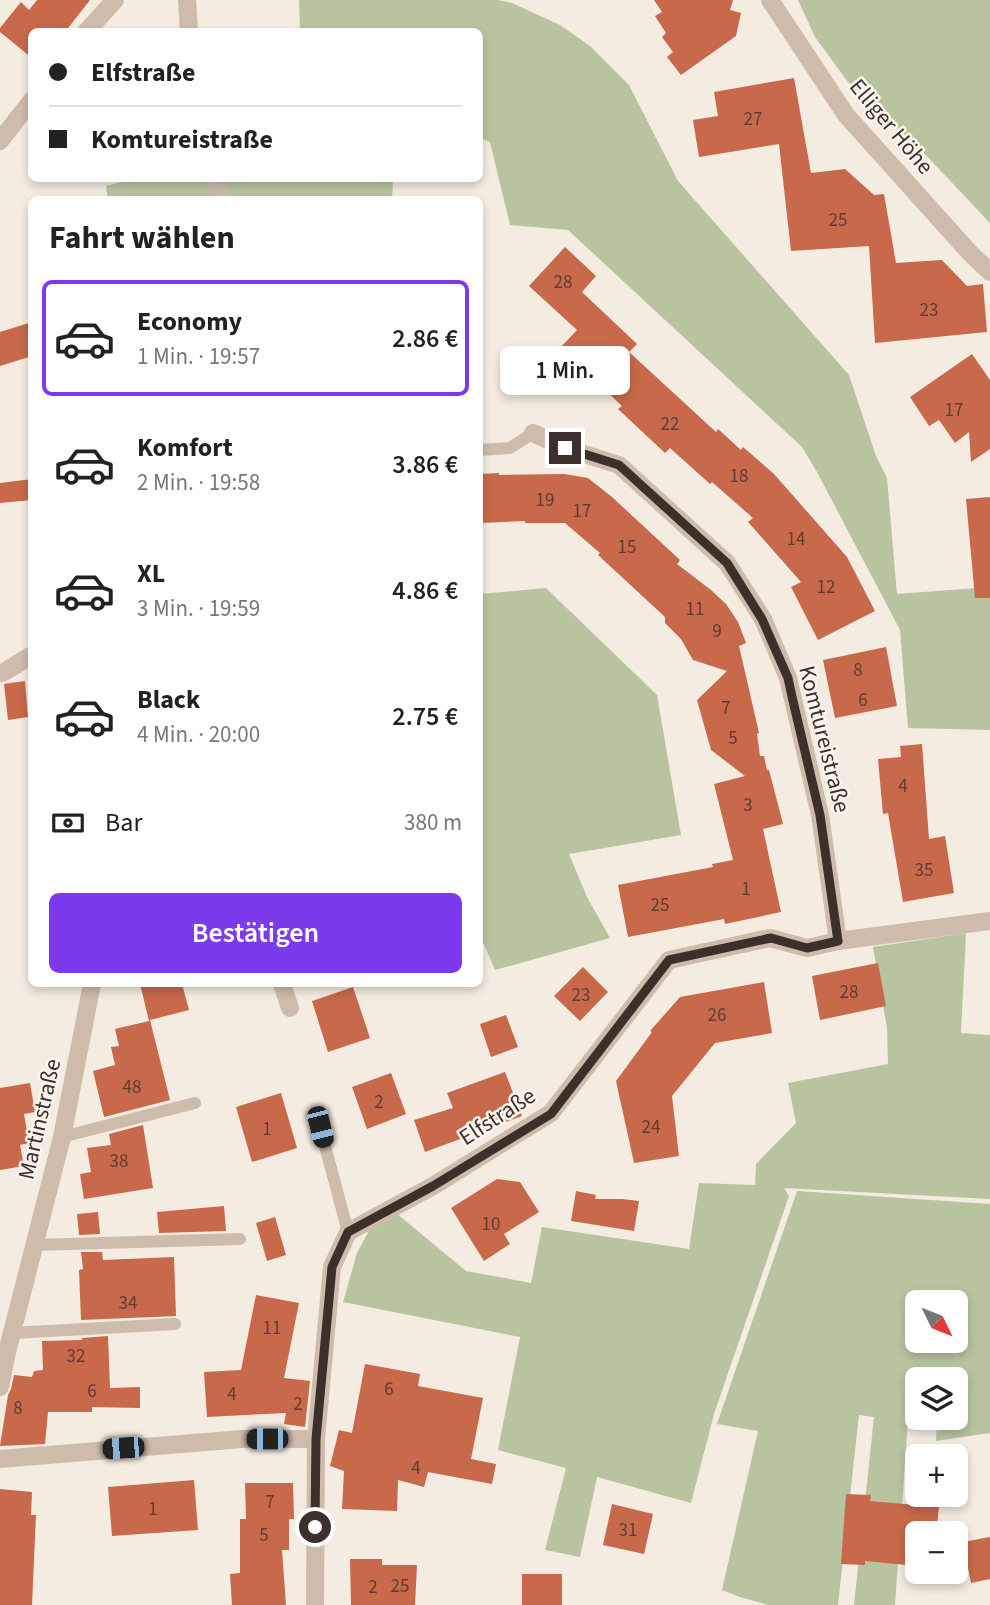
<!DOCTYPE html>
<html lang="de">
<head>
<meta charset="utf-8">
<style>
	body { margin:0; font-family:"Source Sans 3",sans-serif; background:#f2f2f2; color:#222; height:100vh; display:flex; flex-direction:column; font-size:26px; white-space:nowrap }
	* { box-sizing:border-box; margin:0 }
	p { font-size:23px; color:#767676 }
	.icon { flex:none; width:38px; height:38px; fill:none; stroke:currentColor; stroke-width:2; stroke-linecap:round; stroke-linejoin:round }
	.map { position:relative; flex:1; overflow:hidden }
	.drawer { position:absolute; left:28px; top:196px; width:455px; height:791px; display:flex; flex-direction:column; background:#fff; border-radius:10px; box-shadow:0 4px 10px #0003 }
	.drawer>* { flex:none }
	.guide { position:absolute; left:28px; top:28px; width:455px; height:154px; border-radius:10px; box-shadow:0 4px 10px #0003; display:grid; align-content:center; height:154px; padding:0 21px; background:#fff }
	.needle { width:46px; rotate:133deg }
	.fabs { position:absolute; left:905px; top:1290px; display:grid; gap:14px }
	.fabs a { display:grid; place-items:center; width:63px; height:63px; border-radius:10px; background:#fff; box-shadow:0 4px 10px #0003; font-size:35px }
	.end { position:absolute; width:32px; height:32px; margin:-16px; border:9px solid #3b302b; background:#fff; box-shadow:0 0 0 4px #fff }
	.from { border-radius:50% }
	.bubble { position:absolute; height:49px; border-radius:10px; background:#fff; box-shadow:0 4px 10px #0003; font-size:23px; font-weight:600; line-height:49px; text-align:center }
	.car { position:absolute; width:21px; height:42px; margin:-21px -10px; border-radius:9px; box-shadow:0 0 5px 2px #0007; background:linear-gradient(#222 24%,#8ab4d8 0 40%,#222 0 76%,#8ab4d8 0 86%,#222 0) }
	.guide b { display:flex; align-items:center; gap:24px; height:66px; font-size:26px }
	.guide b+b { border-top:2px solid #e0e0e0 }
	.guide i { width:18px; height:18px; background:#222 }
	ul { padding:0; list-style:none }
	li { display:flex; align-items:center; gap:21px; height:116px; margin:0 14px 10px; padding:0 7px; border:4px solid transparent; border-radius:10px }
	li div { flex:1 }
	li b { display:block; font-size:26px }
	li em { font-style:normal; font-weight:600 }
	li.on { border-color:#7c3aed }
	li>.icon { width:63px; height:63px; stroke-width:1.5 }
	h2 { padding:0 21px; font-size:32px; line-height:84px }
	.pay { display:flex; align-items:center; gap:18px; height:77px; padding:0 21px; font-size:26px }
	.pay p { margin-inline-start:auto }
	.action { display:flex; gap:14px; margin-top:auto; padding:14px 21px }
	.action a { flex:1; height:80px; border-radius:10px; background:#7c3aed; color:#fff; font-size:28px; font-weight:600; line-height:80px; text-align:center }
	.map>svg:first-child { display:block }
	.green { fill:#b8c4a0; fill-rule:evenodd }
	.building { fill:#c8694b }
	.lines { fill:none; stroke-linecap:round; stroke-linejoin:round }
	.lane { stroke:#cdbbac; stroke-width:12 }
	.street { stroke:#cdbbac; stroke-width:18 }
	.route { stroke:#3b302b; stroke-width:9 }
	.labels { text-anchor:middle; stroke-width:5; stroke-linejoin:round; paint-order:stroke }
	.number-label { font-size:19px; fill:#5e3e33 }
	.street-label { font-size:23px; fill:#3b302b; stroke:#fbf5ee }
</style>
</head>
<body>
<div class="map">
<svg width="990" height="1605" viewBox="0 0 990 1605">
	<rect width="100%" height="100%" fill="#f4ebe1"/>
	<g class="green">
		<path d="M 299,0 L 498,0 L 512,3 L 560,25 L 590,46 L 629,85 L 678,181 L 849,375 L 876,456 L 887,478 L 897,594 L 990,587 L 990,730 L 908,728 L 900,630 L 817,472 L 802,447 L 568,230 L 510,225 L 490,142 L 480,138 L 480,32 L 309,32 L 307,28 L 300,30 Z"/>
		<path d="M 798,0 L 990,0 L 990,223 L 923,152 L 848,82 L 815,37 Z"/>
		<path d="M 137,178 L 393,179 L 392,200 L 108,200 L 106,186 Z"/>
		<path d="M 546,588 L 657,695 L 681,835 L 569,854 L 587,897 L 610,938 L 495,970 L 480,935 L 480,594 Z"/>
		<path d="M 966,933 L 961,1033 L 990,1035 L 990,1199 L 784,1188 L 789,1196 L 714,1414 L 691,1503 L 597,1477 L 580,1557 L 545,1550 L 566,1468 L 498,1450 L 520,1337 L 343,1302 L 357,1253 L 371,1227 L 396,1213 L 466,1271 L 531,1283 L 542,1227 L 689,1249 L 699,1183 L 755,1185 L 756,1164 L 796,1123 L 788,1083 L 888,1064 L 887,1028 L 873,947 Z"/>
		<path d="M 797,1191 L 990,1204 L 990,1433 L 936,1441 L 937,1421 L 908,1419 L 895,1605 L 854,1605 L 874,1417 L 859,1415 L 838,1605 L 768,1605 L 740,1597 L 722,1590 L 758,1431 L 717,1424 ZM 917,1302 L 956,1302 L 956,1340 L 917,1340 ZM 917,1379 L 956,1379 L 956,1418 L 917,1418 Z"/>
	</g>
	<g class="building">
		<path d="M 37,0 L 90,0 L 65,32 L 32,32 L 32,58 L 0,32 L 0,28 L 21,2 L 29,10 Z"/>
		<path d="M 654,0 L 733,0 L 730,10 L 741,13 L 736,36 L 681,75 L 667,57 L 673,52 L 662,37 L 666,33 L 655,16 L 662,12 Z"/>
		<path d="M 794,78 L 811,173 L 845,169 L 874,195 L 884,194 L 896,263 L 942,260 L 967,286 L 983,284 L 987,332 L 875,343 L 869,246 L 791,251 L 779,144 L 699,157 L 693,120 L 718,116 L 714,92 Z"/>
		<path d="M 565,247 L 596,276 L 582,292 L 637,344 L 629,352 L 716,432 L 718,429 L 741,450 L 743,447 L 774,474 L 847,557 L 875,611 L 818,640 L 791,587 L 801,582 L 748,522 L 753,518 L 712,482 L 710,484 L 670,448 L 665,453 L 618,409 L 622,406 L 560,348 L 577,330 L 529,286 Z"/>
		<path d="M 32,322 L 32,356 L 0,366 L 0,332 Z"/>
		<path d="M 972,354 L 990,380 L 990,449 L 971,462 L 969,432 L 955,443 L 939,420 L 929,426 L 910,397 Z"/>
		<path d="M 499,473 L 499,475 L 564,474 L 588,478 L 612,497 L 680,560 L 677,564 L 711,590 L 726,604 L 738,622 L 746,643 L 739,646 L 759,733 L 757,734 L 760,756 L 764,756 L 767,770 L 769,770 L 783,824 L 763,829 L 781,912 L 725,924 L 724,919 L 628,937 L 618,885 L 713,867 L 712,864 L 733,860 L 714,784 L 745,776 L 711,750 L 697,700 L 727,671 L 693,660 L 681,639 L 665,623 L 665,617 L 598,555 L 600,553 L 565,523 L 525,523 L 525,521 L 480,523 L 480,474 Z"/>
		<path d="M 32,479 L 32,500 L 0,503 L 0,483 Z"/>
		<path d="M 990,497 L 990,598 L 975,598 L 966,499 Z"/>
		<path d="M 886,647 L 897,706 L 835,718 L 823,660 Z"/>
		<path d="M 25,681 L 28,717 L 8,720 L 4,684 Z"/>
		<path d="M 922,744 L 929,839 L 945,836 L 954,893 L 903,902 L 888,813 L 883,814 L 878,759 L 901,757 L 900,746 Z"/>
		<path d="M 878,963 L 886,1006 L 820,1020 L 812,976 Z"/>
		<path d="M 583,967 L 608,992 L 580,1021 L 554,996 Z"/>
		<path d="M 764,982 L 772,1033 L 715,1043 L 672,1096 L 679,1156 L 634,1163 L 616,1081 L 652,1032 L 650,1031 L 680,997 Z"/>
		<path d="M 140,984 L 182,984 L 189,1010 L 150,1020 L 170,1100 L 104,1117 L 93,1071 L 115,1065 L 111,1047 L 119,1046 L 115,1029 L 149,1021 Z"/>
		<path d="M 353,987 L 370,1038 L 328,1052 L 312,1001 Z"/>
		<path d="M 506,1015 L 518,1047 L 491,1057 L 480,1024 Z"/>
		<path d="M 505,1072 L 522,1116 L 425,1152 L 414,1120 L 453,1108 L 447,1093 Z"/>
		<path d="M 391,1073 L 406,1114 L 367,1129 L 352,1087 Z"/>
		<path d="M 30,1083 L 35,1112 L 24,1114 L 29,1143 L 20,1145 L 24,1166 L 0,1170 L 0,1088 Z"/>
		<path d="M 281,1093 L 297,1148 L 252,1162 L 236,1107 Z"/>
		<path d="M 143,1125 L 153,1188 L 84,1199 L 80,1174 L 91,1172 L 87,1148 L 111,1145 L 109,1134 Z"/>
		<path d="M 497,1179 L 520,1182 L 539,1212 L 504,1234 L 510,1244 L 484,1261 L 451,1208 Z"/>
		<path d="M 576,1191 L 596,1195 L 595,1199 L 622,1199 L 639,1201 L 634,1231 L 571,1221 Z"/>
		<path d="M 224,1206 L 226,1231 L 159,1233 L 157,1212 Z"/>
		<path d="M 98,1212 L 100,1234 L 79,1235 L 77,1214 Z"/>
		<path d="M 275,1217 L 286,1255 L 267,1261 L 256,1223 Z"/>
		<path d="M 81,1252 L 102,1252 L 103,1260 L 174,1257 L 176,1316 L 81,1320 L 79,1270 L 83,1269 Z"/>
		<path d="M 256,1295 L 299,1303 L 284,1378 L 310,1381 L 305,1427 L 284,1424 L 286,1413 L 207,1417 L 204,1372 L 241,1370 Z"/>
		<path d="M 108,1336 L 110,1388 L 140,1387 L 140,1408 L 92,1407 L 92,1412 L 48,1412 L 45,1444 L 0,1446 L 8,1395 L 11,1389 L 14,1375 L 32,1377 L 34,1371 L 43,1370 L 42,1341 L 82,1340 L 82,1338 Z"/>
		<path d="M 365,1364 L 420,1374 L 418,1386 L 483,1398 L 471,1459 L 496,1464 L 492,1484 L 428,1472 L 424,1487 L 398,1480 L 397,1511 L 342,1509 L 344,1471 L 330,1466 L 339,1430 L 352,1433 Z"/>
		<path d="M 194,1480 L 198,1530 L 112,1536 L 108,1487 Z"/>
		<path d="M 245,1483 L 293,1483 L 294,1519 L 289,1519 L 289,1550 L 282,1550 L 286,1605 L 232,1605 L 230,1574 L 240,1573 L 240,1519 L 246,1519 Z"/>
		<path d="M 0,1489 L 32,1492 L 31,1515 L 36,1515 L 32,1605 L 0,1605 Z"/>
		<path d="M 846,1494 L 871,1495 L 870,1501 L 939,1507 L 936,1533 L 917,1533 L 917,1566 L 865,1561 L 865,1565 L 841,1564 Z"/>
		<path d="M 612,1504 L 653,1514 L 644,1554 L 603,1545 Z"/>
		<path d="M 990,1537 L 990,1579 L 971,1583 L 963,1542 Z"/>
		<path d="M 350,1559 L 382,1559 L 382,1565 L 417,1565 L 415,1605 L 351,1605 Z"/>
		<rect x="522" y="1574" width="40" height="31"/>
	</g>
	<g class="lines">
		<g class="lane">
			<path d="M 480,450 L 510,448 L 533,433"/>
			<path d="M 320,1127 L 348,1232"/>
			<path d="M 62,1137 L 195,1103"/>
			<path d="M 34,1245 L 240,1239"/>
			<path d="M 13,1333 L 175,1324"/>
		</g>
		<g class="street">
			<path d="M 187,0 L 189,32"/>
			<path d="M 770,0 L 846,115 L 970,253 L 990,272"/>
			<path d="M 86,32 L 115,0"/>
			<path d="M 0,141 L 32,100"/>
			<path d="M 216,178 L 222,200"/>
			<path d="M 533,433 L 565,448 L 619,465 L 727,563 L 763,619 L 788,678 L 820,815 L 838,941"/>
			<path d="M 0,673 L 4,672 L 32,655"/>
			<path d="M 282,984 L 290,1008"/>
			<path d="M 0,1387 L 7,1352 L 62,1137 L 92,984"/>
			<path d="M 0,1459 L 242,1439 L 316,1439"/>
			<path d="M 315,1605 L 316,1439 L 332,1267 L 348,1232 L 433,1186 L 551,1113 L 669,960 L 770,938 L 807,948 L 838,941 L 990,921"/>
		</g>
	</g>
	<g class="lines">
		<path class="route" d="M 315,1527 L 316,1439 L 332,1267 L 348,1232 L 433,1186 L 551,1114 L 669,960 L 771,938 L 807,948 L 838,941 L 820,815 L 793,701 L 788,678 L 762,619 L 727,563 L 619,465 L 565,448"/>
	</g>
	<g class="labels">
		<g class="number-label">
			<text x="753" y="125">27</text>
			<text x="838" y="226">25</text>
			<text x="563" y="288">28</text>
			<text x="929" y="316">23</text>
			<text x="954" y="416">17</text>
			<text x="670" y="430">22</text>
			<text x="739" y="482">18</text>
			<text x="545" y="506">19</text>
			<text x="582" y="517">17</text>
			<text x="796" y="545">14</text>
			<text x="627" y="553">15</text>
			<text x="826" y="593">12</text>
			<text x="695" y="615">11</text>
			<text x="717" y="637">9</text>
			<text x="858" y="676">8</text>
			<text x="863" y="706">6</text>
			<text x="726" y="714">7</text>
			<text x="733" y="744">5</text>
			<text x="903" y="792">4</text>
			<text x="748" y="811">3</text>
			<text x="924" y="876">35</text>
			<text x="746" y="895">1</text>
			<text x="660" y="911">25</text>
			<text x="849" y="998">28</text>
			<text x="581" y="1001">23</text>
			<text x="717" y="1021">26</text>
			<text x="132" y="1093">48</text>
			<text x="379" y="1108">2</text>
			<text x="651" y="1133">24</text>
			<text x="267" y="1135">1</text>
			<text x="119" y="1167">38</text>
			<text x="491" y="1230">10</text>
			<text x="128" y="1309">34</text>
			<text x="272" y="1334">11</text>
			<text x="76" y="1362">32</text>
			<text x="389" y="1395">6</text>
			<text x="92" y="1397">6</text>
			<text x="232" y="1400">4</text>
			<text x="298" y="1410">2</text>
			<text x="18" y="1414">8</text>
			<text x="416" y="1474">4</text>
			<text x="270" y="1508">7</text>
			<text x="153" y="1515">1</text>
			<text x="628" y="1536">31</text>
			<text x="264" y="1541">5</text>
			<text x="400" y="1592">25</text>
			<text x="373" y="1593">2</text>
		</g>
		<g class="street-label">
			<text transform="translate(892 126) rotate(50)" y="8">Elliger Höhe</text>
			<text transform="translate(825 739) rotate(76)" y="8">Komtureistraße</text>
			<text transform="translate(497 1116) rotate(-33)" y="8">Elfstraße</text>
			<text transform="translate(39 1119) rotate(-77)" y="8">Martinstraße</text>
		</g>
	</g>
</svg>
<div class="fabs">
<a><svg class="needle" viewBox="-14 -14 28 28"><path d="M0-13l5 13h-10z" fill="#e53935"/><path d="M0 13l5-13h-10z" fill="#767676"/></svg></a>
<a><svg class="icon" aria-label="layers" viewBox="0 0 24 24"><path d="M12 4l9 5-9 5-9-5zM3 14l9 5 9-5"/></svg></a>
<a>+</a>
<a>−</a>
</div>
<i class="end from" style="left:315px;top:1527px"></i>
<i class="end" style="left:565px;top:448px"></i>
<div class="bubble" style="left:500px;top:346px;width:130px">1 Min.</div>
<i class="car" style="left:320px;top:1127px;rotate:166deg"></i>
<i class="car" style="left:267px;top:1439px;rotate:270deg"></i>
<i class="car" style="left:123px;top:1448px;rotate:266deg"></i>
<div class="guide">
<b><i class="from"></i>Elfstraße</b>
<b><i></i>Komtureistraße</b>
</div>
<section class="drawer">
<h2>Fahrt wählen</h2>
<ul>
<li class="on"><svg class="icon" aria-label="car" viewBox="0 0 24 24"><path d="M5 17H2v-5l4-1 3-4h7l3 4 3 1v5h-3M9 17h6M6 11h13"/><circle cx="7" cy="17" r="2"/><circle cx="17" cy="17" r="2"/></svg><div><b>Economy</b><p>1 Min. · 19:57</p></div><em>2.86 €</em></li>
<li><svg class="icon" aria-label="car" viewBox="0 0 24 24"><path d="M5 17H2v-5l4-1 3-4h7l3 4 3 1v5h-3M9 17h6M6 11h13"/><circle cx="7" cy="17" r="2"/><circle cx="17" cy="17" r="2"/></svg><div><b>Komfort</b><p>2 Min. · 19:58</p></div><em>3.86 €</em></li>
<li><svg class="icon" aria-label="car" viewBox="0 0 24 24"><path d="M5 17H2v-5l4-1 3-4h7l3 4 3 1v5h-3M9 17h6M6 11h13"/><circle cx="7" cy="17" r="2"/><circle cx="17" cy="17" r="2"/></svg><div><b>XL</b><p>3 Min. · 19:59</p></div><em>4.86 €</em></li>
<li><svg class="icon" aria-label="car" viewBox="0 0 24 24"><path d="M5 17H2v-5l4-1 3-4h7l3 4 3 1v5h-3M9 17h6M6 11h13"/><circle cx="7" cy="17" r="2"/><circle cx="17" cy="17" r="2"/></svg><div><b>Black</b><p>4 Min. · 20:00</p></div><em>2.75 €</em></li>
</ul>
<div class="pay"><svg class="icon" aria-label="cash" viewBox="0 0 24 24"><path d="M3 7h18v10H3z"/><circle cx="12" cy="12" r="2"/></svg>Bar<p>380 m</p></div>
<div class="action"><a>Bestätigen</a></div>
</section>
</div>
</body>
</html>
